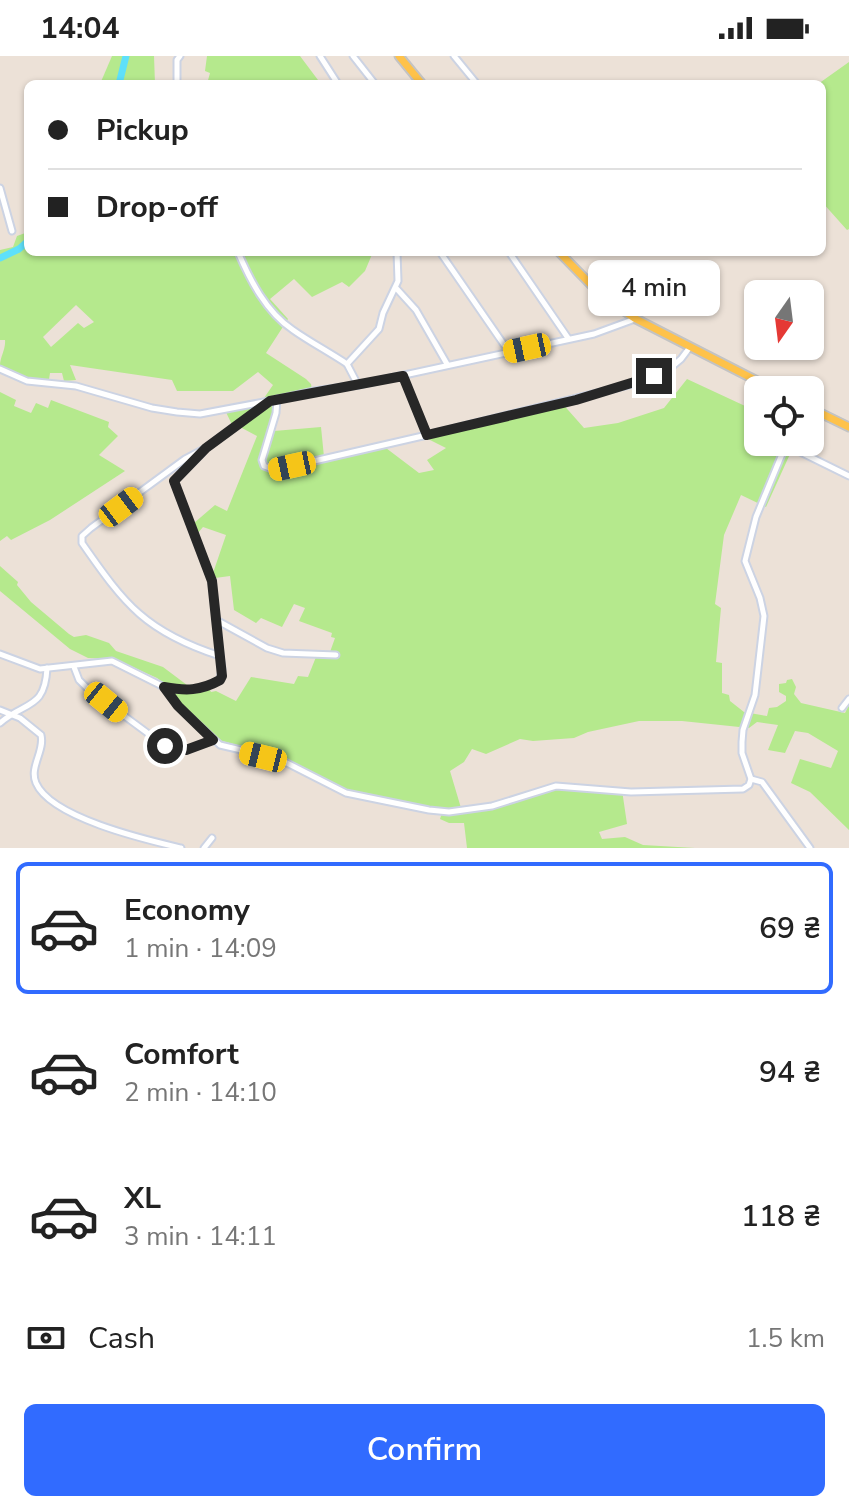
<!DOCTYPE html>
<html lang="en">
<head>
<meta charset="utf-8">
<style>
	body { margin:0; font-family:"Nunito Sans",sans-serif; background:#f2f2f2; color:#222; height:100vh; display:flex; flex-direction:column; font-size:30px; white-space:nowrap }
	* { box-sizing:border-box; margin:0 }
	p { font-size:26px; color:#767676 }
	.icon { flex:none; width:44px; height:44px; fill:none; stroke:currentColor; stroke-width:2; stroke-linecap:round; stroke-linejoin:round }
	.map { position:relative; height:792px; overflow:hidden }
	.panel { display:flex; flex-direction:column; background:#fff; flex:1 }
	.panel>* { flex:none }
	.banner { position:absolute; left:24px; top:24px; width:802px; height:176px; border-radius:12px; box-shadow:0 2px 6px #0004; display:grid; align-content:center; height:176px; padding:0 24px; background:#fff }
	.needle { width:52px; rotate:194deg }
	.controls { position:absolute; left:744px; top:224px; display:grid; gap:16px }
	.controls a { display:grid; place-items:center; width:80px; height:80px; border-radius:12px; background:#fff; box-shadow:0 2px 6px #0004; font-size:40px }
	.end { position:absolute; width:36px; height:36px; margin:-18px; border:10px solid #272727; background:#fff; box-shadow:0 0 0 4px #fff }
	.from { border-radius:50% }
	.bubble { position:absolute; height:56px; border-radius:12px; background:#fff; box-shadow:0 2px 6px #0004; font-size:26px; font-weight:600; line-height:56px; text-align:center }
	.car { position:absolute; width:24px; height:48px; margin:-24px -12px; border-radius:10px; box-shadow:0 0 6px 2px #0007; background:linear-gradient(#f5c518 24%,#345 0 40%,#f5c518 0 76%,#345 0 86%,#f5c518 0) }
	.banner b { display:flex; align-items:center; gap:28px; height:76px; font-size:30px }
	.banner b+b { border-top:2px solid #e0e0e0 }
	.banner i { width:20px; height:20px; background:#222 }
	ul { padding:14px 0 0; list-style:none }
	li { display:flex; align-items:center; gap:24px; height:132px; margin:0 16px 12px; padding:0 8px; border:4px solid transparent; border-radius:12px }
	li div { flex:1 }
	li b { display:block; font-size:30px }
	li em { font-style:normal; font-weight:600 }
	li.active { border-color:#316bff }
	li>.icon { width:72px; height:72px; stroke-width:1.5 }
	.pay { display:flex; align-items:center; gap:20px; height:88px; padding:0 24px; font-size:30px }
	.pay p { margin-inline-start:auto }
	.cta { display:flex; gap:16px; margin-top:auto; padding:16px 24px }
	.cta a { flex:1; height:92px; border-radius:12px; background:#316bff; color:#fff; font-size:32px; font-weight:600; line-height:92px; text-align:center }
	.status { display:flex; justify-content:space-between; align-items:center; height:56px; padding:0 40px; background:#fff; direction:ltr }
	.status svg { height:22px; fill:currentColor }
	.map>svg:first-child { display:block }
	.green { fill:#b5e98d; fill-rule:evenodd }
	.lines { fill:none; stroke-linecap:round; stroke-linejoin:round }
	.river { stroke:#5ee0fa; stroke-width:7 }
	.minor-casing { stroke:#ccd3e3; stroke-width:9 }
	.major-casing { stroke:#c3c3c3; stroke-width:11 }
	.minor { stroke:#fff; stroke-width:5 }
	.major { stroke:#fec24a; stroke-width:7 }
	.route { stroke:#272727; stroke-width:10 }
</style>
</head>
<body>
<div class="status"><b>14:04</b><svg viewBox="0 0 49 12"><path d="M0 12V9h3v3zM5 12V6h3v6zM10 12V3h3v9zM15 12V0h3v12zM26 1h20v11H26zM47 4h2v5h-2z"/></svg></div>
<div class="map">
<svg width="849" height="792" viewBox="0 0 849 792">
	<rect width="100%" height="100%" fill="#ece1d7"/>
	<g class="green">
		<path d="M 112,0 L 154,0 L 155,28 L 100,28 Z"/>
		<path d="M 207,0 L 300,0 L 321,28 L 207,28 L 210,17 L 205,15 Z"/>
		<path d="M 849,6 L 849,173 L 847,174 L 822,146 L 822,28 L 818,28 Z"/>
		<path d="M 28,176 L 28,196 L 373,196 L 365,215 L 349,231 L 342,226 L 312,241 L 294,223 L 270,243 L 288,263 L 266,297 L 306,323 L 311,328 L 313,339 L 278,346 L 274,375 L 321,371 L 324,401 L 382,389 L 419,417 L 434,414 L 427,404 L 446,392 L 422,380 L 561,346 L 584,372 L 618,367 L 664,352 L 687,323 L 758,356 L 753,377 L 758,380 L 758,386 L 768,386 L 790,398 L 766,451 L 741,439 L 724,479 L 715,548 L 721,552 L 716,606 L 722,607 L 722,637 L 729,639 L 730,645 L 744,656 L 767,660 L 769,652 L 777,651 L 786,645 L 786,640 L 779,636 L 779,628 L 786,627 L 787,624 L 792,623 L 796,631 L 794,638 L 801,647 L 845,657 L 849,649 L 849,774 L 810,736 L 791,727 L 800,703 L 831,712 L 838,695 L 808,677 L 795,675 L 785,697 L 768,694 L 778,669 L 757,666 L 749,672 L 682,665 L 639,665 L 588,676 L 574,682 L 533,685 L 520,683 L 486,698 L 472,693 L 464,706 L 450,715 L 461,752 L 491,748 L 553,729 L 622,734 L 627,768 L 599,776 L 602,783 L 625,781 L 643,789 L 695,792 L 467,792 L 464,767 L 449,767 L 440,763 L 443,754 L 350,735 L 279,700 L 222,685 L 191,659 L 166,629 L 157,622 L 115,603 L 88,602 L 70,593 L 0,535 L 0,510 L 18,526 L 17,529 L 31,546 L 69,578 L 74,581 L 86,579 L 109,587 L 116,595 L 163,611 L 187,629 L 207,628 L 211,636 L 216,635 L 236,645 L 251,621 L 294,628 L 298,620 L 308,621 L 318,596 L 330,596 L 335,582 L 331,581 L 332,577 L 299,565 L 305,552 L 294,548 L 282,571 L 261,562 L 256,567 L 234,554 L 230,520 L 215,522 L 213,517 L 226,479 L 203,471 L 197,478 L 194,467 L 215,449 L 227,455 L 257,380 L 240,371 L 235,375 L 224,352 L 264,342 L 273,329 L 258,316 L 233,335 L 177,335 L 172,324 L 70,309 L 76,324 L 64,325 L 62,317 L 50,317 L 48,330 L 21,327 L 6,318 L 7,314 L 0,310 C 0,301 6,293 5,284 L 0,284 L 0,194 L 13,191 L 17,180 ZM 76,249 L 94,266 L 84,272 L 78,267 L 51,291 L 43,281 Z"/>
		<path d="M 0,336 L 16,344 L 14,350 L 31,357 L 36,347 L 48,352 L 51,344 L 109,366 L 108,371 L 118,380 L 99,399 L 125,415 L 50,464 L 11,484 L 7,480 L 0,485 Z"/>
	</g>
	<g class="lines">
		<g class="river">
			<path d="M 119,28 L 126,0"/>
			<path d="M 0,202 L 19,193 L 28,185"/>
		</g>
		<defs>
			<g id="minor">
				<path d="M 320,0 L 338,28"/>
				<path d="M 353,0 L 375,28"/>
				<path d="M 454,0 L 477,28"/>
				<path d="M 177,28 L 177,4 L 180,0"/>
				<path d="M 0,132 L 12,175"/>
				<path d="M 238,196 C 250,224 266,256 293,274 C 310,286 329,296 347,308"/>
				<path d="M 440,196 L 509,296"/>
				<path d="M 509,196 L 568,282"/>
				<path d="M 396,232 L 416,254 L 447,308"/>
				<path d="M 0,313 L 27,325 L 76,330 L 152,352 L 177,356 L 200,358 L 269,345"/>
				<path d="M 403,320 L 427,379 L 633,328 L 669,313 L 681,303 L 690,291"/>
				<path d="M 358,329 L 347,308 L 379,273 L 383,257 L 398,225 L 397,196"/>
				<path d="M 277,343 L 276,357 L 262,404 L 264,410 L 275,414 L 427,379"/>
				<path d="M 786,389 L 849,420"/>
				<path d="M 202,397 L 174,425 L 212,525 L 220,600"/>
				<path d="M 218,565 L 267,592 L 283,597 L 336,599"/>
				<path d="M 0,598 L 40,613 L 112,605 L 164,631 L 178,650 L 220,689 L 279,703 L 346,737 L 429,754 L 449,756 L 492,750 L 556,730 L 631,736 L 743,733 L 749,729 L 751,723 L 742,697 L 742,686 L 743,674 L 755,639 L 764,560 L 760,542 L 745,505 L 756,461 L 787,386"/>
				<path d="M 74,611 L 79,624 L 88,633 L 165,690 L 186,694 L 213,684"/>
				<path d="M 164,631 C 186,635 199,635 220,624 L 222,613 L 220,600 C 146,576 125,549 82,487 L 82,480 L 91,472 L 185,403 L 206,392 L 270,345 L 314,335 L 358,329 L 594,278 L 635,263"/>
				<path d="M 842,652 L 849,643"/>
				<path d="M 0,654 L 20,662 L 41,679 C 45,695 29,711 36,727 C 51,762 147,784 181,792"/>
				<path d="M 0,667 C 25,645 45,654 47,612"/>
				<path d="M 751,723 L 762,726 L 810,792"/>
				<path d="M 204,792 L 212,782"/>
			</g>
			<g id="major">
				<path d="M 399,0 L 422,28"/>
				<path d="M 559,196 L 602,240 L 636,263 L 775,334"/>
				<path d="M 810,352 L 849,371"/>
			</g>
		</defs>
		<use href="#minor" class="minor-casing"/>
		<use href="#major" class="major-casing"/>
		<use href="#minor" class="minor"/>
		<use href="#major" class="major"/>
	</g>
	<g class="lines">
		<path class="route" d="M 165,690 L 186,694 L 213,684 L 178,650 L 164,631 C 186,635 200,635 220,624 L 222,620 L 212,525 L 174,425 L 206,392 L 270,345 L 403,320 L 427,379 L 576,344 L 654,320"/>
	</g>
</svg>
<div class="controls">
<a><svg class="needle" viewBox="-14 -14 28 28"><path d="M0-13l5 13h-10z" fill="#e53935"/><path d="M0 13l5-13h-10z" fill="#767676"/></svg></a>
<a><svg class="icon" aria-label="locate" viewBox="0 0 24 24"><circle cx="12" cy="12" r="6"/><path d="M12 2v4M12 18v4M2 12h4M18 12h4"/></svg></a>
</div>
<i class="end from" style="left:165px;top:690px"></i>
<i class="end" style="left:654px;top:320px"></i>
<div class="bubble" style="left:588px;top:204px;width:132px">4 min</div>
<i class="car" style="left:527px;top:292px;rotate:258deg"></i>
<i class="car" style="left:292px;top:410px;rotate:258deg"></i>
<i class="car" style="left:121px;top:451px;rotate:53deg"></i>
<i class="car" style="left:106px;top:646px;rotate:129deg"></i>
<i class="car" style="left:263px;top:701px;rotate:284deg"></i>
<div class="banner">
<b><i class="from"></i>Pickup</b>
<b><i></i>Drop-off</b>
</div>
</div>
<section class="panel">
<ul>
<li class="active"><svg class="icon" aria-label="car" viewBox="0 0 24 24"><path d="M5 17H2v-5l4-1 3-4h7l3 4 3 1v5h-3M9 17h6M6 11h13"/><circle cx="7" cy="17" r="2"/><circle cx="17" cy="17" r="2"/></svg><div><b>Economy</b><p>1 min · 14:09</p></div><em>69 ₴</em></li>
<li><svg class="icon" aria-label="car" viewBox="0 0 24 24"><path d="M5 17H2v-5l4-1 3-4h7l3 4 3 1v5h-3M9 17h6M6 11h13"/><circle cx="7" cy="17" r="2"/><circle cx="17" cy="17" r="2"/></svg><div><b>Comfort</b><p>2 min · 14:10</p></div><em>94 ₴</em></li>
<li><svg class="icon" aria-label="car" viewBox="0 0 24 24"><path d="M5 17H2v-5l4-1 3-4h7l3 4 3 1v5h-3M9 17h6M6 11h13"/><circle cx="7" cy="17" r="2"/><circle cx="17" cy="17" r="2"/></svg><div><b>XL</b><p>3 min · 14:11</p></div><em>118 ₴</em></li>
</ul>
<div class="pay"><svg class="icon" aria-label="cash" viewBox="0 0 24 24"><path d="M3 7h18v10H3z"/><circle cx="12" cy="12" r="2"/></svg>Cash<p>1.5 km</p></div>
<div class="cta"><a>Confirm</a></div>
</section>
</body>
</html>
